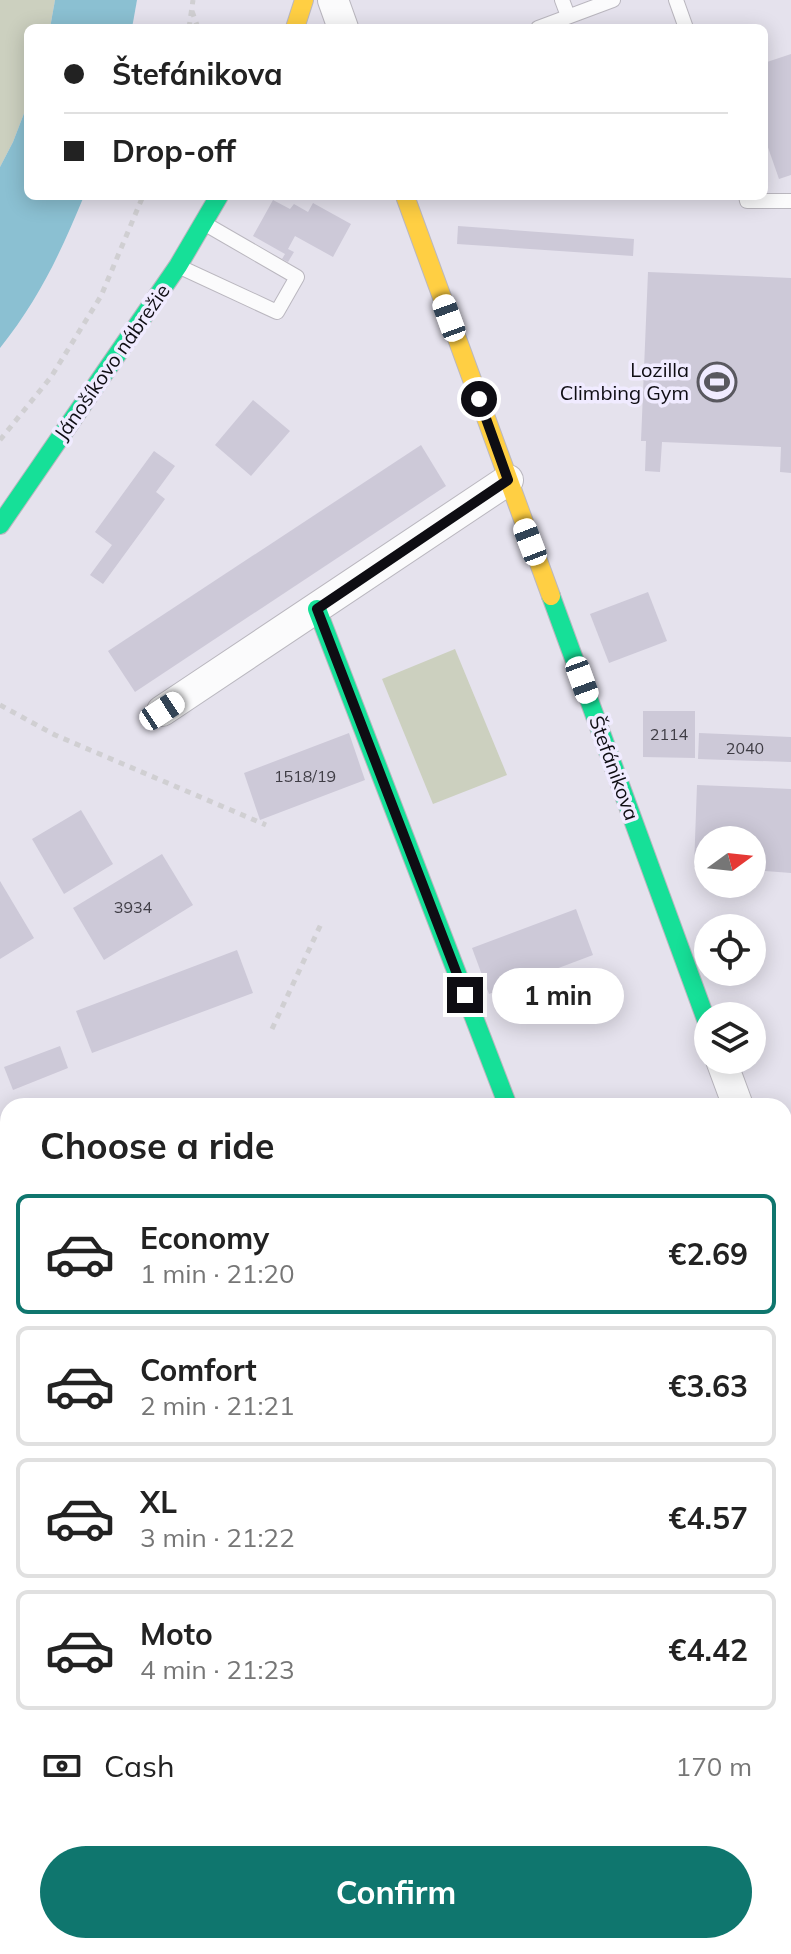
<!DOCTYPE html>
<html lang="en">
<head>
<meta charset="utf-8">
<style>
	body { margin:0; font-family:Mulish,sans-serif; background:#f2f2f2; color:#222; height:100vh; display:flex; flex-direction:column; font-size:30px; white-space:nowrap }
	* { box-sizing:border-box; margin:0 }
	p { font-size:26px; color:#767676 }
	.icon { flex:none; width:44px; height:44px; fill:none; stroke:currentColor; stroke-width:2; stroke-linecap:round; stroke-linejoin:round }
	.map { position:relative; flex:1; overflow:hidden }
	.panel { position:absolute; left:0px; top:1098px; width:792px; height:856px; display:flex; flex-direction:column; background:#fff; border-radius:24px 24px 0 0; box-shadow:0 4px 20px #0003 }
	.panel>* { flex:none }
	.guide { position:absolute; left:24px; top:24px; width:744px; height:176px; border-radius:12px; box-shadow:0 4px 20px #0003; display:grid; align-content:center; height:176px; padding:0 40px; background:#fff }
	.needle { width:52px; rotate:75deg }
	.tools { position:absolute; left:694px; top:826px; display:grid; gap:16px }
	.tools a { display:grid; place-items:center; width:72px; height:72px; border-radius:50%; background:#fff; box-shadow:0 4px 20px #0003; font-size:40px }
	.end { position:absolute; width:36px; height:36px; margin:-18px; border:10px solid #0e0d13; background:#fff; box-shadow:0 0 0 4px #fff }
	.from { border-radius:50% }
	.bubble { position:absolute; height:56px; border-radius:28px; background:#fff; box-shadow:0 4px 20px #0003; font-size:26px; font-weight:700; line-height:56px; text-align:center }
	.car { position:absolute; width:24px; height:48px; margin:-24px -12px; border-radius:10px; box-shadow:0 0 6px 2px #0007; background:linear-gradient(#fff 24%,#345 0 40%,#fff 0 76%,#345 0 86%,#fff 0) }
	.guide b { display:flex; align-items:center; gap:28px; height:76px; font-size:30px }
	.guide b+b { border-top:2px solid #e0e0e0 }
	.guide i { width:20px; height:20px; background:#222 }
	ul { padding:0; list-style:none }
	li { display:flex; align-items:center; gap:24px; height:120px; margin:0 16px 12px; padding:0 24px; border:4px solid #e0e0e0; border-radius:12px }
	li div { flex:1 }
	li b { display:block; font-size:30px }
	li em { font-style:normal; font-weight:700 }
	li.on { border-color:#0f766e }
	li>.icon { width:72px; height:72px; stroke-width:1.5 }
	h2 { padding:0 40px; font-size:36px; line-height:96px }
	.pay { display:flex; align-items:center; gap:20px; height:88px; padding:0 40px; font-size:30px }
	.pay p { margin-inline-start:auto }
	.action { display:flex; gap:16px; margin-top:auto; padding:16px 40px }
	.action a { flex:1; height:92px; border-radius:48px; background:#0f766e; color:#fff; font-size:32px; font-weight:700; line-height:92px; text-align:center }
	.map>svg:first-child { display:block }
	.green { fill:#ccd0bf }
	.water { fill:#8bc0d2 }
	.building { fill:#cdc9d8 }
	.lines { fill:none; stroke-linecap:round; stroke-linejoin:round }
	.lane-casing { stroke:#bab7bf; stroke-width:16 }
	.street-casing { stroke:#bab7bf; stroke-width:32 }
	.fast-casing { stroke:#bab7bf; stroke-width:20 }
	.slow-casing { stroke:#bab7bf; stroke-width:20 }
	.path { stroke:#d0cfd2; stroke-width:5; stroke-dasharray:6 6; stroke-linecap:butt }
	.lane { stroke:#fbfbfc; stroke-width:14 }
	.street { stroke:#fbfbfc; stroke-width:30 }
	.fast { stroke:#16e098; stroke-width:18 }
	.slow { stroke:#ffcf43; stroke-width:18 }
	.route { stroke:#0e0d13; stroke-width:10 }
	.labels { text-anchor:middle; stroke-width:7; stroke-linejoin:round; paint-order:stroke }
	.number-label { font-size:16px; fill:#3f3d45 }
	.street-label { font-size:20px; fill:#0e0d13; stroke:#f0ebff }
	.poi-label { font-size:20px; fill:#0e0d13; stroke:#f0ebff; text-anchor:end }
</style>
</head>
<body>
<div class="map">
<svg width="791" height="1954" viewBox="0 0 791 1954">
	<rect width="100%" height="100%" fill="#e5e2ed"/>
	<g class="green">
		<path d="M 0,0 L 55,0 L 50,28 L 28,28 L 28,103 L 13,142 L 0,167 Z"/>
		<path d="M 455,649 L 507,775 L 433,804 L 382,679 Z"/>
		<path d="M 8,1147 L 8,1387 L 0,1390 L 0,1150 Z"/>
		<path d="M 8,1398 L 8,1483 L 0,1486 L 0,1401 Z"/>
		<path d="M 791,1547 L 791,1917 L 784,1917 L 784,1548 Z"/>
	</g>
	<g class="water">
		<path d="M 55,0 L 137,0 L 132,28 L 50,28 Z"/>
		<path d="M 28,103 L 28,196 L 84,196 C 60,254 39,299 0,348 L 0,167 L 13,142 Z"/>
	</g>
	<g class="building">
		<path d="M 791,54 L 791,175 L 779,179 L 764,136 L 764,63 Z"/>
		<path d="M 273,200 L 290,209 L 294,204 L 308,212 L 313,203 L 351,224 L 333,257 L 295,236 L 288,249 L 294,252 L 288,262 L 282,259 L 285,254 L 253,236 Z"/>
		<path d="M 458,226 L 634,239 L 633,256 L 457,244 Z"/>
		<path d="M 648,272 L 791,278 L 791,473 L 780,472 L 781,447 L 662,442 L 660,472 L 645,471 L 646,441 L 641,441 Z"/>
		<path d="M 253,400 L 290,431 L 251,476 L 215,445 Z"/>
		<path d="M 421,445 L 446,486 L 135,692 L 108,651 Z"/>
		<path d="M 154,451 L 175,466 L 156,492 L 165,499 L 103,584 L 90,575 L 112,545 L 95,532 Z"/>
		<path d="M 648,592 L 667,641 L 609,663 L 590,614 Z"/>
		<path d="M 643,711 L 695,711 L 695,758 L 643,757 Z"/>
		<path d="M 349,733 L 365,780 L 260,820 L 244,773 Z"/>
		<path d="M 699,733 L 791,737 L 791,762 L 698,759 Z"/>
		<path d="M 697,785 L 791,789 L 791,873 L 752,870 L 752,840 L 708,840 L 708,868 L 694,867 Z"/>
		<path d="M 81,810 L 113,864 L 64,894 L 32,839 Z"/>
		<path d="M 162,854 L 193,905 L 104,960 L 73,908 Z"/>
		<path d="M 0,881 L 34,938 L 0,959 Z"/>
		<path d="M 576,909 L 593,955 L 489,994 L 472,948 Z"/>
		<path d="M 237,950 L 253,993 L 92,1053 L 76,1011 Z"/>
		<path d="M 60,1046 L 68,1068 L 13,1090 L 4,1067 Z"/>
		<path d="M 8,1704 L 8,1771 L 0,1774 L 0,1707 Z"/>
		<path d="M 784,1916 L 791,1916 L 791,1954 L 729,1952 L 729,1946 L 784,1946 Z"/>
		<path d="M 52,1946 L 107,1946 L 110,1954 L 55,1954 Z"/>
	</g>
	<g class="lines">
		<defs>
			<g id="lane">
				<path d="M 562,0 L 568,16"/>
				<path d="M 676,0 L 686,28"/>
				<path d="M 538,28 L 613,0"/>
				<path d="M 746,196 L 747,201 L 791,201"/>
				<path d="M 180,267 L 277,312 L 297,277 L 207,225"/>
			</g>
			<g id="street">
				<path d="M 333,0 L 343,28"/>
				<path d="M 162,711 L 508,480"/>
				<path d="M 721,1060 L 738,1106"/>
				<path d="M 784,1234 L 791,1254"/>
				<path d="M 784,1518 L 791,1516"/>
				<path d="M 0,1826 L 8,1823"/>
				<path d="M 0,1856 L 8,1875"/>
				<path d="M 38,1946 L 42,1954"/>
				<path d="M 135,1946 L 138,1954"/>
				<path d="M 273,1946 L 276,1954"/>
				<path d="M 309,1954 L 329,1946"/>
			</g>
			<g id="fast">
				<path d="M 0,525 L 178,266 L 219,196"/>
				<path d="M 551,596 L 708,1025"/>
				<path d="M 317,609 L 508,1106"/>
			</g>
			<g id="slow">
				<path d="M 295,28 L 304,0"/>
				<path d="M 405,196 L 551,596"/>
			</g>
		</defs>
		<use href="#lane" class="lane-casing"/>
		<use href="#street" class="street-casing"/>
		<use href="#fast" class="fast-casing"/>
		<use href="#slow" class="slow-casing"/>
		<g class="path">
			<path d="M 192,11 L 198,28"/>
			<path d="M 189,28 L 193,0"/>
			<path d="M 0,440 L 51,377 L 101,296 L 143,196"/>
			<path d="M 0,705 L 55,735 L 266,825"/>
			<path d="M 272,1029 L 321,924"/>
			<path d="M 0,1488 L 8,1485"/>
			<path d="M 784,1625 L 791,1624"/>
			<path d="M 784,1857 L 791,1868"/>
			<path d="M 228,1954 L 241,1949 L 243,1954"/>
			<path d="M 447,1954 L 448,1946"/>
			<path d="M 610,1954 L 629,1946"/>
		</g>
		<use href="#lane" class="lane"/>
		<use href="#street" class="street"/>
		<use href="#fast" class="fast"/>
		<use href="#slow" class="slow"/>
	</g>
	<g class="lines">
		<path class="route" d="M 465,995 L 317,609 L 508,480 L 479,399"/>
	</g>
	<defs>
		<symbol id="stadium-ring" viewBox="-11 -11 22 22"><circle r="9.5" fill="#f0ebff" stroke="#59585f" stroke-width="1.5"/><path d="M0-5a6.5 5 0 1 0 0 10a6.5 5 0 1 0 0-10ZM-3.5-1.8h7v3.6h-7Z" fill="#59585f"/></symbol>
	</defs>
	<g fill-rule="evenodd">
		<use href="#stadium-ring" x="695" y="360" width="44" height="44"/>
	</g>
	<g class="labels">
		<g class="number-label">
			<text x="669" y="740">2114</text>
			<text x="745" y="754">2040</text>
			<text x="305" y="782">1518/19</text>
			<text x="133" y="913">3934</text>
		</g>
		<g class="street-label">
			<text transform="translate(112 362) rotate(-55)" y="7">Jánošíkovo nábrežie</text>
			<text transform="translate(614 768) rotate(70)" y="7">Štefánikova</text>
		</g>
		<g class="poi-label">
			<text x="689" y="377">Lozilla<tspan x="689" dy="23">Climbing Gym</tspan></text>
		</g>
	</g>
</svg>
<div class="tools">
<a><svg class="needle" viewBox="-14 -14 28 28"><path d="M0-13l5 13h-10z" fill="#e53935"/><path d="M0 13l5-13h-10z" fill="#767676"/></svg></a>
<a><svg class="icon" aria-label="locate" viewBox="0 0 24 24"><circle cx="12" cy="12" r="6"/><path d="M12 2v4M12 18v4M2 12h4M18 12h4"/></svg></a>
<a><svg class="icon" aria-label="layers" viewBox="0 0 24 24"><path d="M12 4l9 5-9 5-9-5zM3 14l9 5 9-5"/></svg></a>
</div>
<i class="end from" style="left:479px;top:399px"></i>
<i class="end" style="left:465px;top:995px"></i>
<div class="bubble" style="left:492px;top:968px;width:132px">1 min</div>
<i class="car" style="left:449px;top:318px;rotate:340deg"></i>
<i class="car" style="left:530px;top:542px;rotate:339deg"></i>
<i class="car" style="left:582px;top:680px;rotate:160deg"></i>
<i class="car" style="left:162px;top:711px;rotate:57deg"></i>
<div class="guide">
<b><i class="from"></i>Štefánikova</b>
<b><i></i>Drop-off</b>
</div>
<section class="panel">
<h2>Choose a ride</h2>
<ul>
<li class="on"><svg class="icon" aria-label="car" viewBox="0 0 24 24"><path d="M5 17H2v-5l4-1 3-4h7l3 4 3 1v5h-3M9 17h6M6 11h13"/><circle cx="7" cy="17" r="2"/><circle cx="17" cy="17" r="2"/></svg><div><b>Economy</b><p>1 min · 21:20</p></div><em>€2.69</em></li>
<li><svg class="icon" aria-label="car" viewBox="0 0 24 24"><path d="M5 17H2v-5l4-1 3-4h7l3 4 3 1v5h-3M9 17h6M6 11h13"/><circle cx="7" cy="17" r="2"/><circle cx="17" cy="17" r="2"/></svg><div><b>Comfort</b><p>2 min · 21:21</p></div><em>€3.63</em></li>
<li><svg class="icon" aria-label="car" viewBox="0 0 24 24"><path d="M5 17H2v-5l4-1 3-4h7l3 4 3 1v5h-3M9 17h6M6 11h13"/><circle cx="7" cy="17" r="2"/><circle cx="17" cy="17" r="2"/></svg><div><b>XL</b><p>3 min · 21:22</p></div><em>€4.57</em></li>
<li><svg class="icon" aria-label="car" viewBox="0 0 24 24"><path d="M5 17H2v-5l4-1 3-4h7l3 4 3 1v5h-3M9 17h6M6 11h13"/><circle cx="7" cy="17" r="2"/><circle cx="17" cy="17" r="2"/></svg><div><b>Moto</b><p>4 min · 21:23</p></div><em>€4.42</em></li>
</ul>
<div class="pay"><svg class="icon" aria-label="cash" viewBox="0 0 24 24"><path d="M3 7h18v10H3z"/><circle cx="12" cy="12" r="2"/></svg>Cash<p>170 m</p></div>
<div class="action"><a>Confirm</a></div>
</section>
</div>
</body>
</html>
